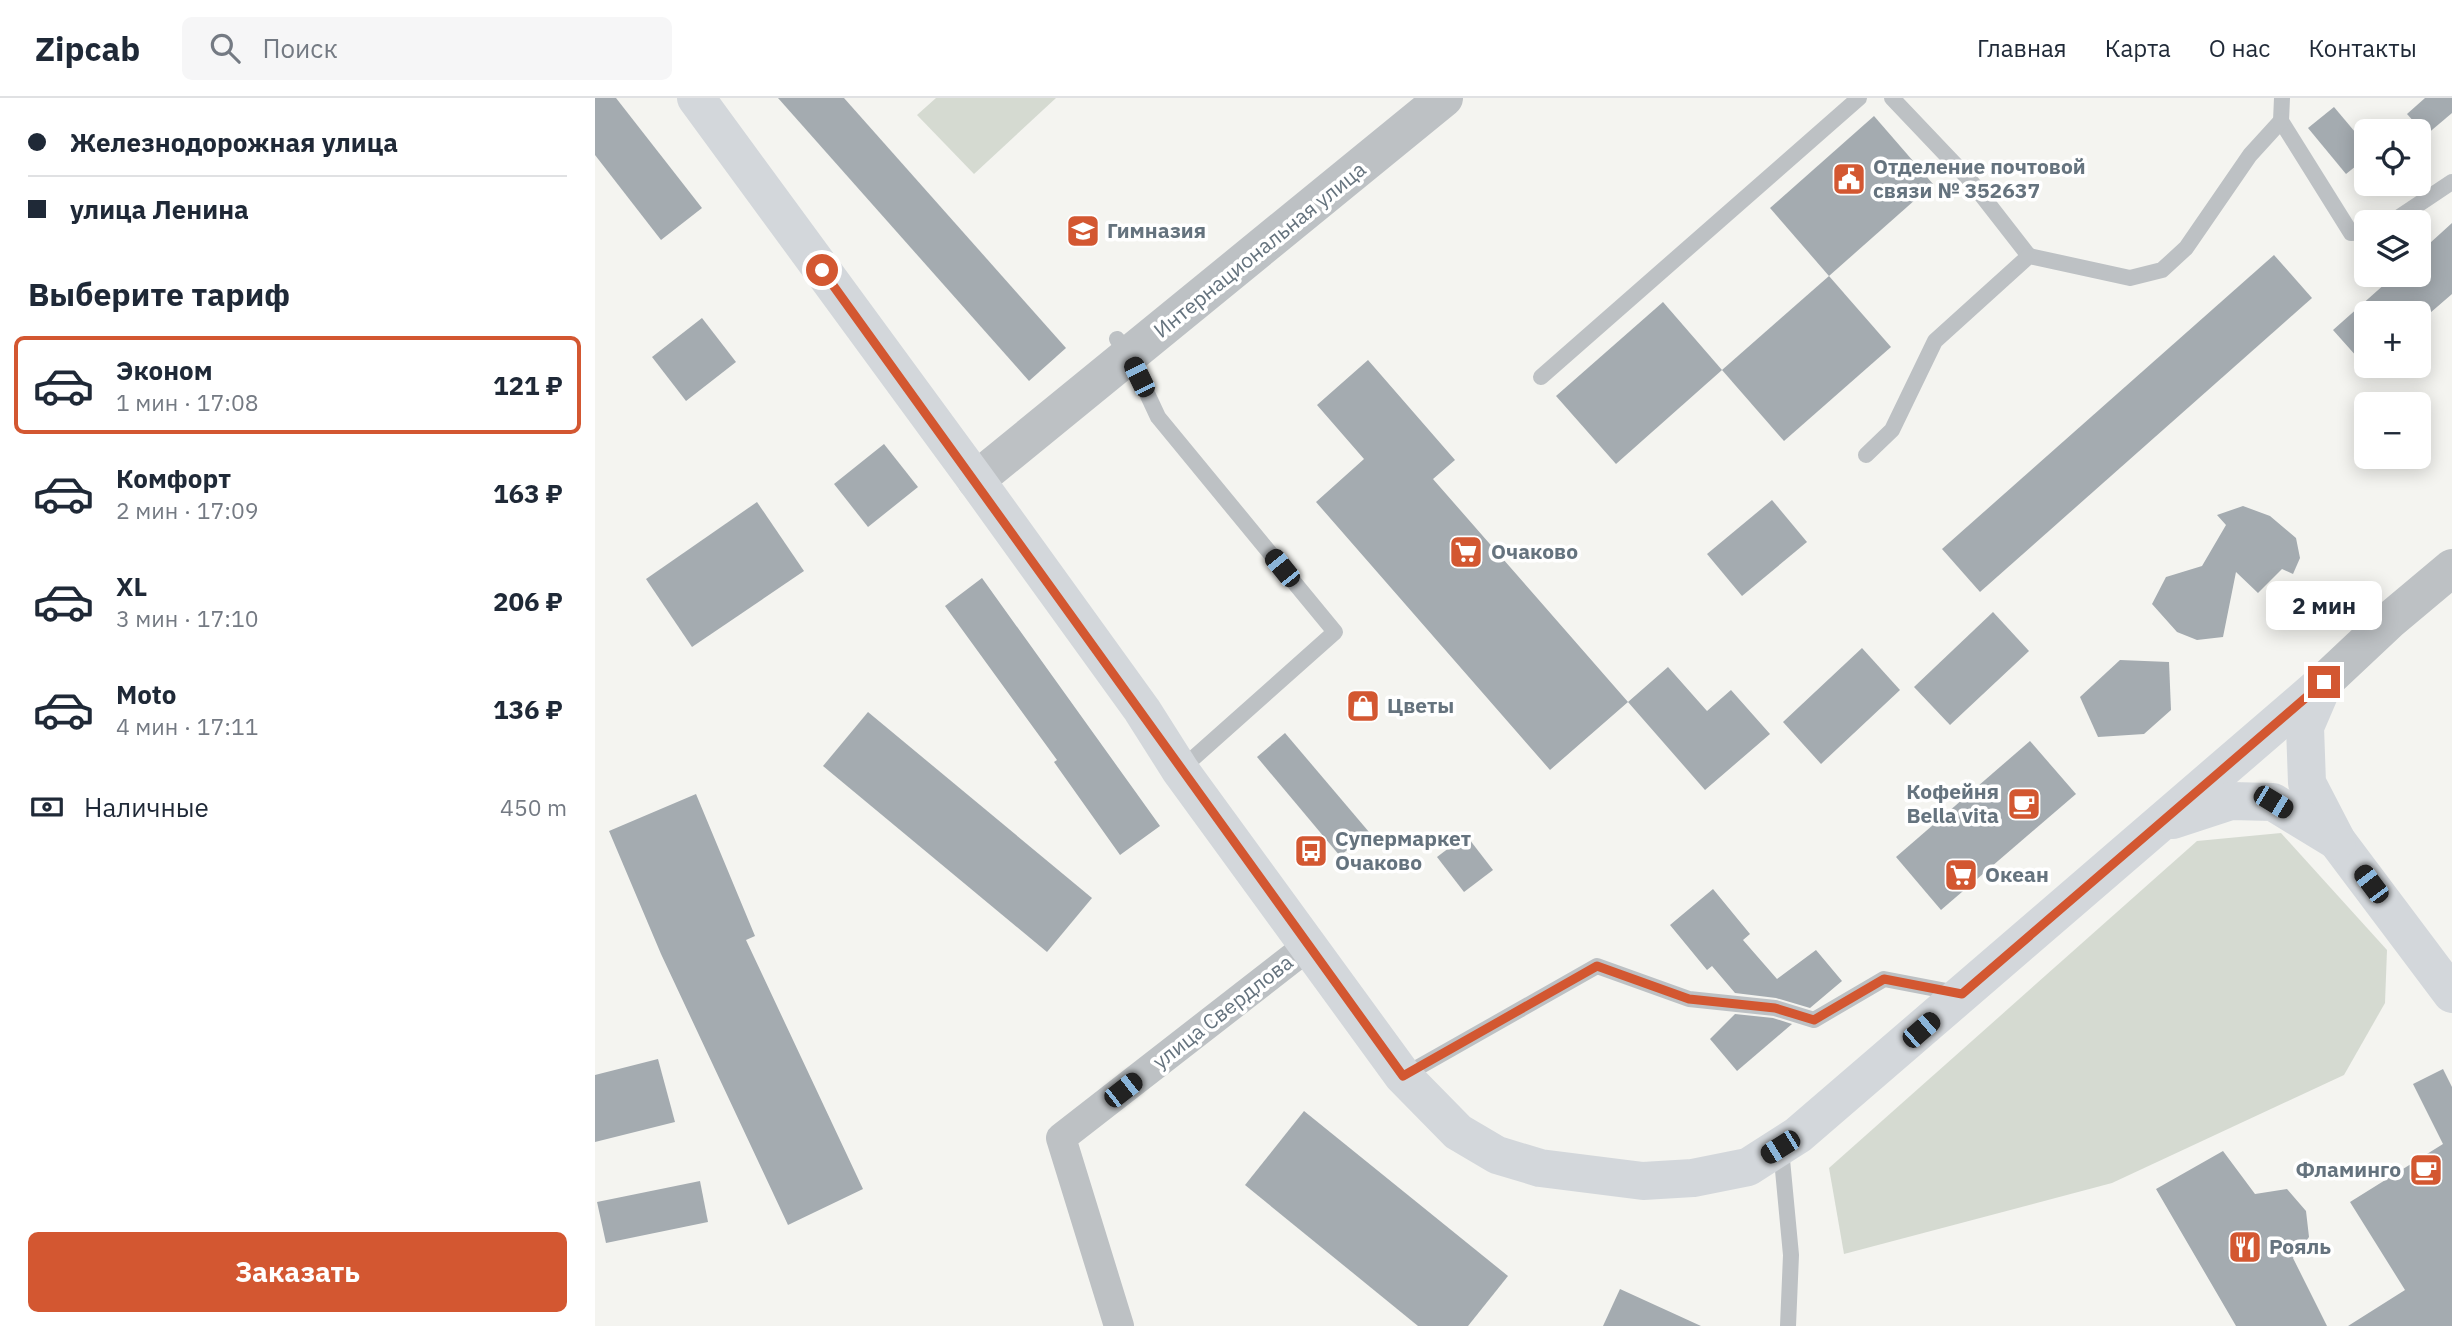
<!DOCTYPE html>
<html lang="ru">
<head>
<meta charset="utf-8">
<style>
	body { margin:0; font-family:"IBM Plex Sans",sans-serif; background:#f6f6f7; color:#1f2937; height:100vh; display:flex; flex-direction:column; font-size:26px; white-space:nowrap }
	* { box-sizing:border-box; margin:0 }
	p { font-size:23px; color:#747a83 }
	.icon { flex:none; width:38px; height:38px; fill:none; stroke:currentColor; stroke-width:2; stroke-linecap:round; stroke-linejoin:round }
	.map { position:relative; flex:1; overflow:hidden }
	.side { display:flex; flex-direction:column; background:#fff; width:595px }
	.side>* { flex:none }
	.banner { display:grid; align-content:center; height:154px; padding:0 28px; background:#fff }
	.fabs { position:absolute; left:1759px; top:21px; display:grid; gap:14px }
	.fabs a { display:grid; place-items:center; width:77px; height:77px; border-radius:10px; background:#fff; box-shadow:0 4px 18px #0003; font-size:35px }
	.end { position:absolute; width:32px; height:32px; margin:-16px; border:9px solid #d35731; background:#fff; box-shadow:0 0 0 4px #fff }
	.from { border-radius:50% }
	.bubble { position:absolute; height:49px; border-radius:10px; background:#fff; box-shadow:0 4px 18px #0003; font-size:23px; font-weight:800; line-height:49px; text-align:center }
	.car { position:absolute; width:21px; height:42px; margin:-21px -10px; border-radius:9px; box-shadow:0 0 5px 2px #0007; background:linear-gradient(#222 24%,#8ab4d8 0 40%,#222 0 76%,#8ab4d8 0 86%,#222 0) }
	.banner b { display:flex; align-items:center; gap:24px; height:66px; font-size:26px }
	.banner b+b { border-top:2px solid #e0e1e3 }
	.banner i { width:18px; height:18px; background:#1f2937 }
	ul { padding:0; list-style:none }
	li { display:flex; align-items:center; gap:21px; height:98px; margin:0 14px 10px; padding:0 14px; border:4px solid transparent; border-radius:10px }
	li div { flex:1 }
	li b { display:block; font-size:26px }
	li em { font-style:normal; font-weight:800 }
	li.selected { border-color:#d35731 }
	li>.icon { width:63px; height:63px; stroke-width:1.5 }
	h2 { padding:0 28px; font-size:32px; line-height:84px }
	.pay { display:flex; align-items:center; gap:18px; height:77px; padding:0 28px; font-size:26px }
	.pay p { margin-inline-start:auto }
	.action { display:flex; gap:14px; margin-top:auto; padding:14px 28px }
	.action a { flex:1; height:80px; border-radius:10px; background:#d35731; color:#fff; font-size:28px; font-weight:800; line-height:80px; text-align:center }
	header { display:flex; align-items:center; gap:42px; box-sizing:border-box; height:98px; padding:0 35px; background:#fff; border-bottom:2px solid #e0e1e3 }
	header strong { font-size:33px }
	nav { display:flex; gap:38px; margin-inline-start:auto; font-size:24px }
	.search { width:490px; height:63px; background:#f6f6f7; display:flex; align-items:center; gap:18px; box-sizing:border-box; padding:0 24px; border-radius:10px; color:#747a83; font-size:26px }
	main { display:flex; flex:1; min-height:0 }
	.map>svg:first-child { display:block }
	.green { fill:#d5dad1 }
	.building { fill:#a4abb0 }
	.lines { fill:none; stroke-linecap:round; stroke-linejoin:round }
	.service { stroke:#bdc1c4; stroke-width:16 }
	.minor { stroke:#bdc1c4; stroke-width:30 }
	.tertiary { stroke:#bdc1c4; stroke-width:38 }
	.secondary { stroke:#d3d7db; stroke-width:38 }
	.route { stroke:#d35731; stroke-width:9 }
	.labels { text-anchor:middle; stroke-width:7; stroke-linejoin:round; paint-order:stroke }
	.poi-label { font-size:21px; font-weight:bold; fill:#65737e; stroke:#fff; text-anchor:start }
	.street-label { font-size:21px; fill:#65737e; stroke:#fff }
</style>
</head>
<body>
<header>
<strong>Zipcab</strong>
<div class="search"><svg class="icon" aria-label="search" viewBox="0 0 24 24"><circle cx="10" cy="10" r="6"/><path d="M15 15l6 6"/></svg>Поиск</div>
<nav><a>Главная</a><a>Карта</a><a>О нас</a><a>Контакты</a></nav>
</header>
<main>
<section class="side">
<div class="banner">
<b><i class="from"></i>Железнодорожная улица</b>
<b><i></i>улица Ленина</b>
</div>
<h2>Выберите тариф</h2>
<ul>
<li class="selected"><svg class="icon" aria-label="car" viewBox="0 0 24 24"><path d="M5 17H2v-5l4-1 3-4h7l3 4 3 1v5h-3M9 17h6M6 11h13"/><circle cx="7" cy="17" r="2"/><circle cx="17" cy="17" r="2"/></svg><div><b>Эконом</b><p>1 мин · 17:08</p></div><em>121 ₽</em></li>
<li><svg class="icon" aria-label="car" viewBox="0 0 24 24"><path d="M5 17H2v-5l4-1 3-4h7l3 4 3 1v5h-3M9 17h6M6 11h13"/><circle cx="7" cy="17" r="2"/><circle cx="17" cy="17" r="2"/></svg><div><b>Комфорт</b><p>2 мин · 17:09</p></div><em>163 ₽</em></li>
<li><svg class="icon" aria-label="car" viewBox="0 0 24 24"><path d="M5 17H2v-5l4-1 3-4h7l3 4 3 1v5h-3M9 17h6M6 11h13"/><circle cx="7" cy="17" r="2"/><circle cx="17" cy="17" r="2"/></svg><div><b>XL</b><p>3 мин · 17:10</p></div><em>206 ₽</em></li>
<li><svg class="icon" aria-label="car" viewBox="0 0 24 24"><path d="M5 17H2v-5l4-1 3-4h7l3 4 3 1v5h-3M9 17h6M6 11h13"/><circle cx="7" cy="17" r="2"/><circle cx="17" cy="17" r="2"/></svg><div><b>Moto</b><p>4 мин · 17:11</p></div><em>136 ₽</em></li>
</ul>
<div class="pay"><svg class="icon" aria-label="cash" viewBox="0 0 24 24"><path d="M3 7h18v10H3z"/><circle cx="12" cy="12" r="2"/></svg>Наличные<p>450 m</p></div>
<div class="action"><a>Заказать</a></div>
</section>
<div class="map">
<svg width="1857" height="1228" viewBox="0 0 1857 1228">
	<rect width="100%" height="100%" fill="#f4f4f0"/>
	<g class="green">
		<path d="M 341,0 L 461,0 L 379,76 L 322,17 Z"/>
		<path d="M 1686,735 L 1792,852 L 1790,905 L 1749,977 L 1517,1085 L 1249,1156 L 1234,1070 L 1602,743 Z"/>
	</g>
	<g class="building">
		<path d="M 0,0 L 21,0 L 107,110 L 66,142 L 0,57 Z"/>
		<path d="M 183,0 L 249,0 L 471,250 L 434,283 Z"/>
		<path d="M 1830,0 L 1857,0 L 1857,15 L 1831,37 L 1812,16 Z"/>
		<path d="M 1739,9 L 1771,47 L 1771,60 L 1751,76 L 1713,30 Z"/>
		<path d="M 1279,18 L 1338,86 L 1234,178 L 1175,110 Z"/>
		<path d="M 1857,125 L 1857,196 L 1835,215 L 1771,215 L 1771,269 L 1738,232 L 1800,177 L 1824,177 L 1824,155 Z"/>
		<path d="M 1679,157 L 1717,200 L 1385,494 L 1347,451 Z"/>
		<path d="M 1234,178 L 1296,249 L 1189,343 L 1127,272 Z"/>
		<path d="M 1068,204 L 1127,272 L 1021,366 L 961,298 Z"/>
		<path d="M 107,220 L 141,264 L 91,303 L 57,259 Z"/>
		<path d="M 773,262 L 860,362 L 838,381 L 1033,604 L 955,672 L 721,404 L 769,361 L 722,307 Z"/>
		<path d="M 289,346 L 323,389 L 273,429 L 239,386 Z"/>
		<path d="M 1177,402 L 1212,444 L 1147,498 L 1112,456 Z"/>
		<path d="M 162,404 L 209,473 L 97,549 L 51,481 Z"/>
		<path d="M 1648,408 L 1675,418 L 1701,440 L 1705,460 L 1698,476 L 1687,471 L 1663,495 L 1641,474 L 1628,539 L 1602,542 L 1582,534 L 1557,506 L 1571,479 L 1607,468 L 1631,427 L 1622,417 Z"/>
		<path d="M 387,480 L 565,728 L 525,757 L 459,664 L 462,662 L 350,508 Z"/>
		<path d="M 1398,514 L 1434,553 L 1355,627 L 1319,589 Z"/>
		<path d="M 1267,550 L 1305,592 L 1226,666 L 1188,624 Z"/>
		<path d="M 1525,562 L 1574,564 L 1576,612 L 1549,636 L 1503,639 L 1485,599 Z"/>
		<path d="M 1073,569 L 1112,613 L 1136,592 L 1175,636 L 1110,692 L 1033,604 Z"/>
		<path d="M 273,614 L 497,800 L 452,854 L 228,668 Z"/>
		<path d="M 690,635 L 774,734 L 745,758 L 662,659 Z"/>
		<path d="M 1435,643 L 1481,696 L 1346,812 L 1301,759 Z"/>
		<path d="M 101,696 L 160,838 L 151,842 L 268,1091 L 193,1127 L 66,856 L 14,733 Z"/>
		<path d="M 871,737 L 898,772 L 869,794 L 842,759 Z"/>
		<path d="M 1118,791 L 1155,836 L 1148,842 L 1182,881 L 1221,852 L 1247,883 L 1215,910 L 1181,900 L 1140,895 L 1117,868 L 1112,872 L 1075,827 Z"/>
		<path d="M 1140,916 L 1178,920 L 1197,926 L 1142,973 L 1115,941 Z"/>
		<path d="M 63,961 L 80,1024 L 0,1044 L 0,977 Z"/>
		<path d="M 1848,971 L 1857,989 L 1857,1228 L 1753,1228 L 1810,1192 L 1755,1104 L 1848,1046 L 1818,986 Z"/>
		<path d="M 709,1013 L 913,1178 L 873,1228 L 823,1228 L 650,1087 Z"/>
		<path d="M 1628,1053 L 1660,1096 L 1692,1091 L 1711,1113 L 1714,1139 L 1698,1160 L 1732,1228 L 1641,1228 L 1561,1091 Z"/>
		<path d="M 105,1083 L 113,1124 L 11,1145 L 2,1104 Z"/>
		<path d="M 1025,1191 L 1106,1228 L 1008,1228 Z"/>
	</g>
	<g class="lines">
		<g class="service">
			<path d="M 1297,0 L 1374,81 L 1434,158"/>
			<path d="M 1687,0 L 1686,23 L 1756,135 L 1771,134"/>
			<path d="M 1797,124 L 1857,84"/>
			<path d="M 522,241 L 535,259 L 563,319 L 740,534 L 585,672"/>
			<path d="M 946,279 L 1264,0"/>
			<path d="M 1271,357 L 1297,332 L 1340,243 L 1434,158 L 1535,180 L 1567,172 L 1591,150 L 1655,57 L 1686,23"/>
			<path d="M 808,978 L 1002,868 L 1094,901 L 1180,910 L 1219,922 L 1289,881 L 1362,895"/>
			<path d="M 1186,1051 L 1196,1157 L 1193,1228"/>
		</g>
		<path class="minor" d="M 524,1228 L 466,1040 L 713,848"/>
		<g class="tertiary">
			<path d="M 381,382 L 849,0"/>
			<path d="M 1729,584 L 1795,522 L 1857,470"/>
		</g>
		<g class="secondary">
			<path d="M 101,0 L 381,382 L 547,612 L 585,672 L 808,978 L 863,1034 L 902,1057 L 945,1070 L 1048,1083 L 1098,1080 L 1153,1069 L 1203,1037 L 1729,584"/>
			<path d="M 1728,587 L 1710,629 L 1712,685 L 1742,743 L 1857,896"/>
			<path d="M 1578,722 L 1636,703 L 1678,704 L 1742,743"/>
		</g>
	</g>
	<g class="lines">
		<path class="route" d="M 227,172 L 808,978 L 1002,868 L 1094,901 L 1180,910 L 1219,922 L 1289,881 L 1367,896 L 1729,584"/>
	</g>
	<defs>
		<symbol id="civic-square" viewBox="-11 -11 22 22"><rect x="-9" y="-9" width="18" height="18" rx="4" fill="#d35731" stroke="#fff"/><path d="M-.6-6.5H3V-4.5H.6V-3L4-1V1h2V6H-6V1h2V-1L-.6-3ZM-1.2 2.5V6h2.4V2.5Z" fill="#fff"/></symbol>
		<symbol id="school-square" viewBox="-11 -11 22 22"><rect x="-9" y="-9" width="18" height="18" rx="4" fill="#d35731" stroke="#fff"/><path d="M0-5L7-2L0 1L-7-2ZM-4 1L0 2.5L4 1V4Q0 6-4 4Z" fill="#fff"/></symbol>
		<symbol id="supermarket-square" viewBox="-11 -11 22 22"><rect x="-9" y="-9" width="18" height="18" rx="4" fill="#d35731" stroke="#fff"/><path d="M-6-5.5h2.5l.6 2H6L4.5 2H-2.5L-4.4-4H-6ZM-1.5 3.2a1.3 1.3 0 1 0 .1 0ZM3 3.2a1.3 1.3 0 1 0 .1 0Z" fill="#fff"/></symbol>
		<symbol id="shop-square" viewBox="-11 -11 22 22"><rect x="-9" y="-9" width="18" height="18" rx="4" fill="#d35731" stroke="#fff"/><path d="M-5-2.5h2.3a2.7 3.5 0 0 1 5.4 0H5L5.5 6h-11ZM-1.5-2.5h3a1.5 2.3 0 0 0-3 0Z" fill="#fff"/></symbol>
		<symbol id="cafe-square" viewBox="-11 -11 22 22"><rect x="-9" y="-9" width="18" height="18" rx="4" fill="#d35731" stroke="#fff"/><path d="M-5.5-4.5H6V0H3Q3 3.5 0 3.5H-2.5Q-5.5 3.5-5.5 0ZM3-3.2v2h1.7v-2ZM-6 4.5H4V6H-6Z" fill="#fff"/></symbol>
		<symbol id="bus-square" viewBox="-11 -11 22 22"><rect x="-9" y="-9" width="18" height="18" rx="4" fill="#d35731" stroke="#fff"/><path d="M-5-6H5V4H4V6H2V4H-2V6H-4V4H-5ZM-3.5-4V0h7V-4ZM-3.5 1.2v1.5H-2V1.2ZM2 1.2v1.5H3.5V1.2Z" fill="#fff"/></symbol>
		<symbol id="restaurant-square" viewBox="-11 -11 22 22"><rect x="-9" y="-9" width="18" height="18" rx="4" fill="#d35731" stroke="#fff"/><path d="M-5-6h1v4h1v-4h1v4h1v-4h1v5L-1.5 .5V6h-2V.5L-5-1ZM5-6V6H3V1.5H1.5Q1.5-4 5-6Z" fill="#fff"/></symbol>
	</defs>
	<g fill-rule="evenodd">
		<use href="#civic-square" x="1235" y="62" width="38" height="38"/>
		<use href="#school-square" x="469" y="114" width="38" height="38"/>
		<use href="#supermarket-square" x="852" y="435" width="38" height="38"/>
		<use href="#shop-square" x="749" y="589" width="38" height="38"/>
		<use href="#cafe-square" x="1410" y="687" width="38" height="38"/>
		<use href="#bus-square" x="697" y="734" width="38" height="38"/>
		<use href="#supermarket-square" x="1347" y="758" width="38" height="38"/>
		<use href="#cafe-square" x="1812" y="1053" width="38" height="38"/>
		<use href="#restaurant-square" x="1631" y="1130" width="38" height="38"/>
	</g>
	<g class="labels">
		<g class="poi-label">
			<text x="1278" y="76">Отделение почтовой<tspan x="1278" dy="24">связи № 352637</tspan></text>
			<text x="512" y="140">Гимназия</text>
			<text x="896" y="461">Очаково</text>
			<text x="792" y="615">Цветы</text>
			<text x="1404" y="701" text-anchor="end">Кофейня<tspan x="1404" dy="24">Bella vita</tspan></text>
			<text x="740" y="748">Супермаркет<tspan x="740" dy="24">Очаково</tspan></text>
			<text x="1390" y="784">Океан</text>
			<text x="1806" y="1079" text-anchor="end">Фламинго</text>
			<text x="1674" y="1156">Рояль</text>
		</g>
		<g class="street-label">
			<text transform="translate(665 152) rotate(-39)" y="7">Интернациональная улица</text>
			<text transform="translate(628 914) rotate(-38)" y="7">улица Свердлова</text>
		</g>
	</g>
</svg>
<div class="fabs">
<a><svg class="icon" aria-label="locate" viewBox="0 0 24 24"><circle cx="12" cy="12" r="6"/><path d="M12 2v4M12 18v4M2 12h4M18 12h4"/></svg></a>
<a><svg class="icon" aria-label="layers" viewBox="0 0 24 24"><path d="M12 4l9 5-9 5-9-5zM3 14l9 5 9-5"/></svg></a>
<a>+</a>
<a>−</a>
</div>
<i class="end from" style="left:227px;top:172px"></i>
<i class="end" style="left:1729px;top:584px"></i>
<div class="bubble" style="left:1671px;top:483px;width:116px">2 мин</div>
<i class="car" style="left:544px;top:279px;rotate:334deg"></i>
<i class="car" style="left:687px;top:470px;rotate:321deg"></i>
<i class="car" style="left:1678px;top:704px;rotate:121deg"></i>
<i class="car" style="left:1776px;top:786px;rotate:323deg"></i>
<i class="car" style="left:1326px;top:932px;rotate:49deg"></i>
<i class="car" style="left:528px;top:992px;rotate:52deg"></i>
<i class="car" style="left:1185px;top:1049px;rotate:238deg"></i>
</div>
</main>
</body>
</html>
